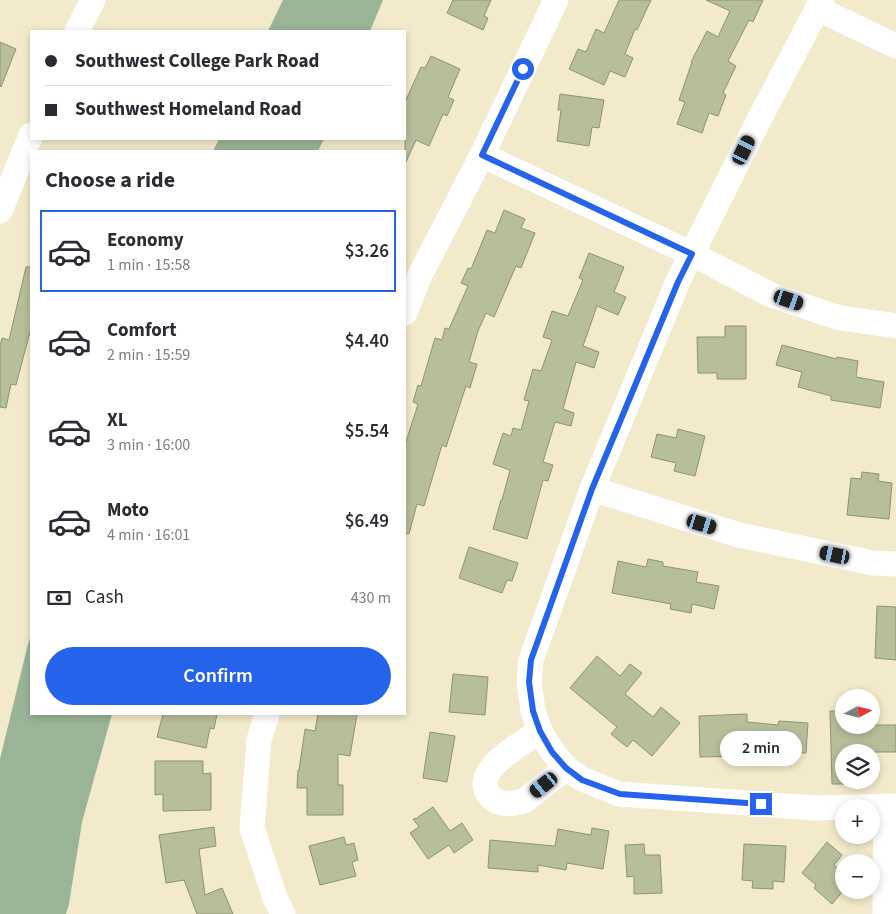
<!DOCTYPE html>
<html lang="en">
<head>
<meta charset="utf-8">
<style>
	body { margin:0; font-family:"Source Sans 3",sans-serif; background:#f7f7f7; color:#2b2b33; height:100vh; display:flex; flex-direction:column; font-size:19px; white-space:nowrap }
	* { box-sizing:border-box; margin:0 }
	p { font-size:16px; color:#7c7c81 }
	.icon { flex:none; width:28px; height:28px; fill:none; stroke:currentColor; stroke-width:2; stroke-linecap:round; stroke-linejoin:round }
	.map { position:relative; flex:1; overflow:hidden }
	.drawer { position:absolute; left:30px; top:150px; width:376px; height:565px; display:flex; flex-direction:column; background:#fff; border-radius:0px; box-shadow:0 2px 8px #0003 }
	.drawer>* { flex:none }
	.hud { position:absolute; left:30px; top:30px; width:376px; height:110px; border-radius:0px; box-shadow:0 2px 8px #0003; display:grid; align-content:center; height:110px; padding:0 15px; background:#fff }
	.needle { width:32px; rotate:83deg }
	.buttons { position:absolute; left:835px; top:689px; display:grid; gap:10px }
	.buttons a { display:grid; place-items:center; width:45px; height:45px; border-radius:50%; background:#fff; box-shadow:0 2px 8px #0003; font-size:25px }
	.end { position:absolute; width:22px; height:22px; margin:-11px; border:6px solid #2563eb; background:#fff; box-shadow:0 0 0 2px #fff }
	.from { border-radius:50% }
	.bubble { position:absolute; height:35px; border-radius:18px; background:#fff; box-shadow:0 2px 8px #0003; font-size:16px; font-weight:600; line-height:35px; text-align:center }
	.car { position:absolute; width:15px; height:30px; margin:-15px -8px; border-radius:6px; box-shadow:0 0 4px 1px #0007; background:linear-gradient(#222 24%,#8ab4d8 0 40%,#222 0 76%,#8ab4d8 0 86%,#222 0) }
	.hud b { display:flex; align-items:center; gap:18px; height:48px; font-size:19px }
	.hud b+b { border-top:1px solid #e1e1e2 }
	.hud i { width:12px; height:12px; background:#2b2b33 }
	ul { padding:0; list-style:none }
	li { display:flex; align-items:center; gap:15px; height:82px; margin:0 10px 8px; padding:0 5px; border:2px solid transparent; border-radius:0px }
	li div { flex:1 }
	li b { display:block; font-size:19px }
	li em { font-style:normal; font-weight:600 }
	li.selected { border-color:#2563eb }
	li>.icon { width:45px; height:45px; stroke-width:1.5 }
	h2 { padding:0 15px; font-size:22px; line-height:60px }
	.pay { display:flex; align-items:center; gap:12px; height:55px; padding:0 15px; font-size:19px }
	.pay p { margin-inline-start:auto }
	.cta { display:flex; gap:10px; margin-top:auto; padding:10px 15px }
	.cta a { flex:1; height:58px; border-radius:30px; background:#2563eb; color:#fff; font-size:20px; font-weight:600; line-height:58px; text-align:center }
	.map>svg:first-child { display:block }
	.water { fill:#9ab497 }
	.building { fill:#b7be9a; stroke:#8d9376 }
	.lines { fill:none; stroke-linecap:round; stroke-linejoin:round }
	.minor { stroke:#fff; stroke-width:25 }
	.route { stroke:#2563eb; stroke-width:6 }
</style>
</head>
<body>
<div class="map">
<svg width="896" height="914" viewBox="0 0 896 914">
	<rect width="100%" height="100%" fill="#f3e9cb"/>
	<g class="water">
		<path d="M 283,0 L 383,0 L 370,31 L 268,31 Z"/>
		<path d="M 219,139 L 324,139 L 318,151 L 213,151 Z"/>
		<path d="M 31,635 L 31,714 L 112,714 L 82,822 L 69,904 L 66,914 L 0,914 L 0,759 L 28,644 Z"/>
	</g>
	<g class="building">
		<path d="M 453,0 L 491,0 L 484,16 L 488,18 L 483,30 L 447,13 Z"/>
		<path d="M 619,0 L 651,0 L 637,30 L 635,29 L 625,54 L 633,58 L 625,77 L 610,71 L 604,85 L 569,69 L 578,49 L 586,52 L 596,29 L 604,33 Z"/>
		<path d="M 706,0 L 763,0 L 753,22 L 749,20 L 728,61 L 736,66 L 723,93 L 726,95 L 718,116 L 709,113 L 702,133 L 677,124 L 685,102 L 679,100 L 692,62 L 691,62 L 707,31 L 718,37 L 730,11 Z"/>
		<path d="M 0,42 L 16,49 L 1,87 L 0,86 Z"/>
		<path d="M 431,56 L 460,69 L 448,97 L 454,100 L 447,116 L 443,114 L 429,146 L 416,140 L 405,164 L 405,102 L 421,67 L 425,68 Z"/>
		<path d="M 560,94 L 604,100 L 599,128 L 592,127 L 589,146 L 557,141 L 561,110 L 558,110 Z"/>
		<path d="M 504,210 L 525,219 L 521,228 L 535,233 L 521,268 L 516,266 L 494,317 L 486,313 L 478,331 L 469,362 L 477,364 L 470,388 L 466,386 L 446,447 L 442,445 L 424,506 L 417,504 L 409,534 L 405,533 L 405,445 L 418,404 L 413,402 L 418,385 L 421,386 L 435,338 L 442,340 L 445,328 L 449,329 L 468,286 L 461,283 L 468,268 L 471,269 L 487,230 L 495,233 Z"/>
		<path d="M 589,253 L 624,267 L 614,292 L 626,297 L 618,315 L 597,306 L 583,346 L 599,352 L 594,368 L 576,362 L 563,409 L 574,413 L 571,426 L 555,422 L 543,462 L 553,465 L 548,481 L 543,480 L 527,539 L 493,529 L 501,500 L 502,500 L 510,470 L 493,464 L 503,433 L 511,436 L 513,428 L 521,430 L 529,401 L 524,400 L 533,369 L 541,371 L 552,340 L 543,337 L 552,311 L 568,316 L 583,280 L 579,278 Z"/>
		<path d="M 26,267 L 31,267 L 31,328 L 16,385 L 11,384 L 6,408 L 0,407 L 0,346 L 2,338 L 9,340 Z"/>
		<path d="M 725,326 L 746,326 L 746,379 L 717,379 L 717,373 L 698,373 L 697,337 L 725,337 Z"/>
		<path d="M 782,345 L 837,359 L 837,357 L 858,361 L 856,377 L 884,382 L 880,408 L 831,400 L 831,396 L 798,387 L 802,372 L 776,365 Z"/>
		<path d="M 678,429 L 705,436 L 695,476 L 674,471 L 676,463 L 651,457 L 657,434 L 676,438 Z"/>
		<path d="M 862,472 L 879,474 L 878,481 L 892,483 L 889,519 L 847,515 L 851,478 L 861,479 Z"/>
		<path d="M 469,547 L 518,563 L 512,581 L 507,580 L 502,593 L 459,578 Z"/>
		<path d="M 648,559 L 663,562 L 663,566 L 698,572 L 696,582 L 719,586 L 714,609 L 692,604 L 691,613 L 670,609 L 671,604 L 612,593 L 618,561 L 646,567 Z"/>
		<path d="M 877,606 L 896,607 L 896,660 L 875,658 Z"/>
		<path d="M 597,656 L 620,676 L 630,664 L 642,673 L 625,694 L 653,717 L 661,707 L 680,723 L 652,756 L 633,740 L 627,747 L 611,734 L 617,727 L 570,688 Z"/>
		<path d="M 453,674 L 488,677 L 485,715 L 449,712 Z"/>
		<path d="M 830,711 L 844,711 L 844,725 L 896,725 L 896,752 L 844,752 L 844,784 L 832,784 Z"/>
		<path d="M 163,714 L 217,714 L 214,729 L 210,728 L 206,748 L 157,737 Z"/>
		<path d="M 318,714 L 357,714 L 350,756 L 338,754 L 338,785 L 343,785 L 343,815 L 307,815 L 307,788 L 297,788 L 298,770 L 299,770 L 305,729 L 315,731 Z"/>
		<path d="M 747,714 L 747,722 L 778,725 L 779,721 L 808,723 L 806,753 L 788,752 L 789,745 L 748,742 L 748,756 L 700,757 L 699,716 Z"/>
		<path d="M 430,732 L 455,736 L 447,782 L 423,778 Z"/>
		<path d="M 155,761 L 203,761 L 203,774 L 211,773 L 211,810 L 163,811 L 163,794 L 155,795 Z"/>
		<path d="M 433,807 L 450,831 L 462,823 L 473,840 L 454,853 L 449,845 L 428,859 L 410,833 L 419,827 L 413,819 L 418,818 L 418,817 Z"/>
		<path d="M 214,827 L 216,846 L 199,849 L 205,895 L 222,888 L 233,914 L 197,914 L 184,880 L 166,883 L 159,835 Z"/>
		<path d="M 592,828 L 609,831 L 603,869 L 567,863 L 566,870 L 538,865 L 538,872 L 488,868 L 490,840 L 555,846 L 558,829 L 591,835 Z"/>
		<path d="M 344,837 L 346,845 L 354,843 L 358,860 L 352,862 L 356,876 L 320,885 L 309,846 Z"/>
		<path d="M 827,842 L 842,855 L 834,865 L 844,873 L 844,890 L 832,904 L 814,888 L 816,885 L 802,873 Z"/>
		<path d="M 644,844 L 645,855 L 660,855 L 662,893 L 634,894 L 634,876 L 627,877 L 625,845 Z"/>
		<path d="M 744,844 L 786,846 L 784,882 L 773,881 L 773,889 L 752,888 L 753,881 L 742,880 Z"/>
	</g>
	<g class="lines">
		<g class="minor">
			<path d="M 822,0 L 761,116 L 678,281 L 592,489 L 531,660 L 529,682 L 533,711 L 540,731 L 552,751 L 566,768 L 582,779 L 619,794 L 816,808 L 896,806"/>
			<path d="M 818,9 L 896,46"/>
			<path d="M 77,31 L 93,0"/>
			<path d="M 482,155 L 692,254 L 771,295 L 840,318 L 896,326"/>
			<path d="M 0,211 L 31,135"/>
			<path d="M 405,313 L 419,277 L 482,155 L 556,0"/>
			<path d="M 592,489 L 739,535 L 873,563 L 896,564"/>
			<path d="M 267,714 L 259,740 L 252,828 L 275,898 L 283,914"/>
			<path d="M 540,731 C 524,742 467,772 491,797 C 500,806 512,804 524,801 L 566,768"/>
			<path d="M 885,914 L 886,807"/>
		</g>
	</g>
	<g class="lines">
		<path class="route" d="M 523,69 L 482,155 L 692,254 L 678,282 L 592,489 L 531,660 L 529,682 L 533,711 L 540,731 L 552,752 L 566,768 L 582,780 L 620,794 L 761,804"/>
	</g>
</svg>
<div class="buttons">
<a><svg class="needle" viewBox="-14 -14 28 28"><path d="M0-13l5 13h-10z" fill="#e53935"/><path d="M0 13l5-13h-10z" fill="#7c7c81"/></svg></a>
<a><svg class="icon" aria-label="layers" viewBox="0 0 24 24"><path d="M12 4l9 5-9 5-9-5zM3 14l9 5 9-5"/></svg></a>
<a>+</a>
<a>−</a>
</div>
<i class="end from" style="left:523px;top:69px"></i>
<i class="end" style="left:761px;top:804px"></i>
<div class="bubble" style="left:720px;top:731px;width:82px">2 min</div>
<i class="car" style="left:744px;top:150px;rotate:26deg"></i>
<i class="car" style="left:789px;top:300px;rotate:109deg"></i>
<i class="car" style="left:702px;top:524px;rotate:107deg"></i>
<i class="car" style="left:835px;top:555px;rotate:282deg"></i>
<i class="car" style="left:544px;top:785px;rotate:231deg"></i>
<div class="hud">
<b><i class="from"></i>Southwest College Park Road</b>
<b><i></i>Southwest Homeland Road</b>
</div>
<section class="drawer">
<h2>Choose a ride</h2>
<ul>
<li class="selected"><svg class="icon" aria-label="car" viewBox="0 0 24 24"><path d="M5 17H2v-5l4-1 3-4h7l3 4 3 1v5h-3M9 17h6M6 11h13"/><circle cx="7" cy="17" r="2"/><circle cx="17" cy="17" r="2"/></svg><div><b>Economy</b><p>1 min · 15:58</p></div><em>$3.26</em></li>
<li><svg class="icon" aria-label="car" viewBox="0 0 24 24"><path d="M5 17H2v-5l4-1 3-4h7l3 4 3 1v5h-3M9 17h6M6 11h13"/><circle cx="7" cy="17" r="2"/><circle cx="17" cy="17" r="2"/></svg><div><b>Comfort</b><p>2 min · 15:59</p></div><em>$4.40</em></li>
<li><svg class="icon" aria-label="car" viewBox="0 0 24 24"><path d="M5 17H2v-5l4-1 3-4h7l3 4 3 1v5h-3M9 17h6M6 11h13"/><circle cx="7" cy="17" r="2"/><circle cx="17" cy="17" r="2"/></svg><div><b>XL</b><p>3 min · 16:00</p></div><em>$5.54</em></li>
<li><svg class="icon" aria-label="car" viewBox="0 0 24 24"><path d="M5 17H2v-5l4-1 3-4h7l3 4 3 1v5h-3M9 17h6M6 11h13"/><circle cx="7" cy="17" r="2"/><circle cx="17" cy="17" r="2"/></svg><div><b>Moto</b><p>4 min · 16:01</p></div><em>$6.49</em></li>
</ul>
<div class="pay"><svg class="icon" aria-label="cash" viewBox="0 0 24 24"><path d="M3 7h18v10H3z"/><circle cx="12" cy="12" r="2"/></svg>Cash<p>430 m</p></div>
<div class="cta"><a>Confirm</a></div>
</section>
</div>
</body>
</html>
